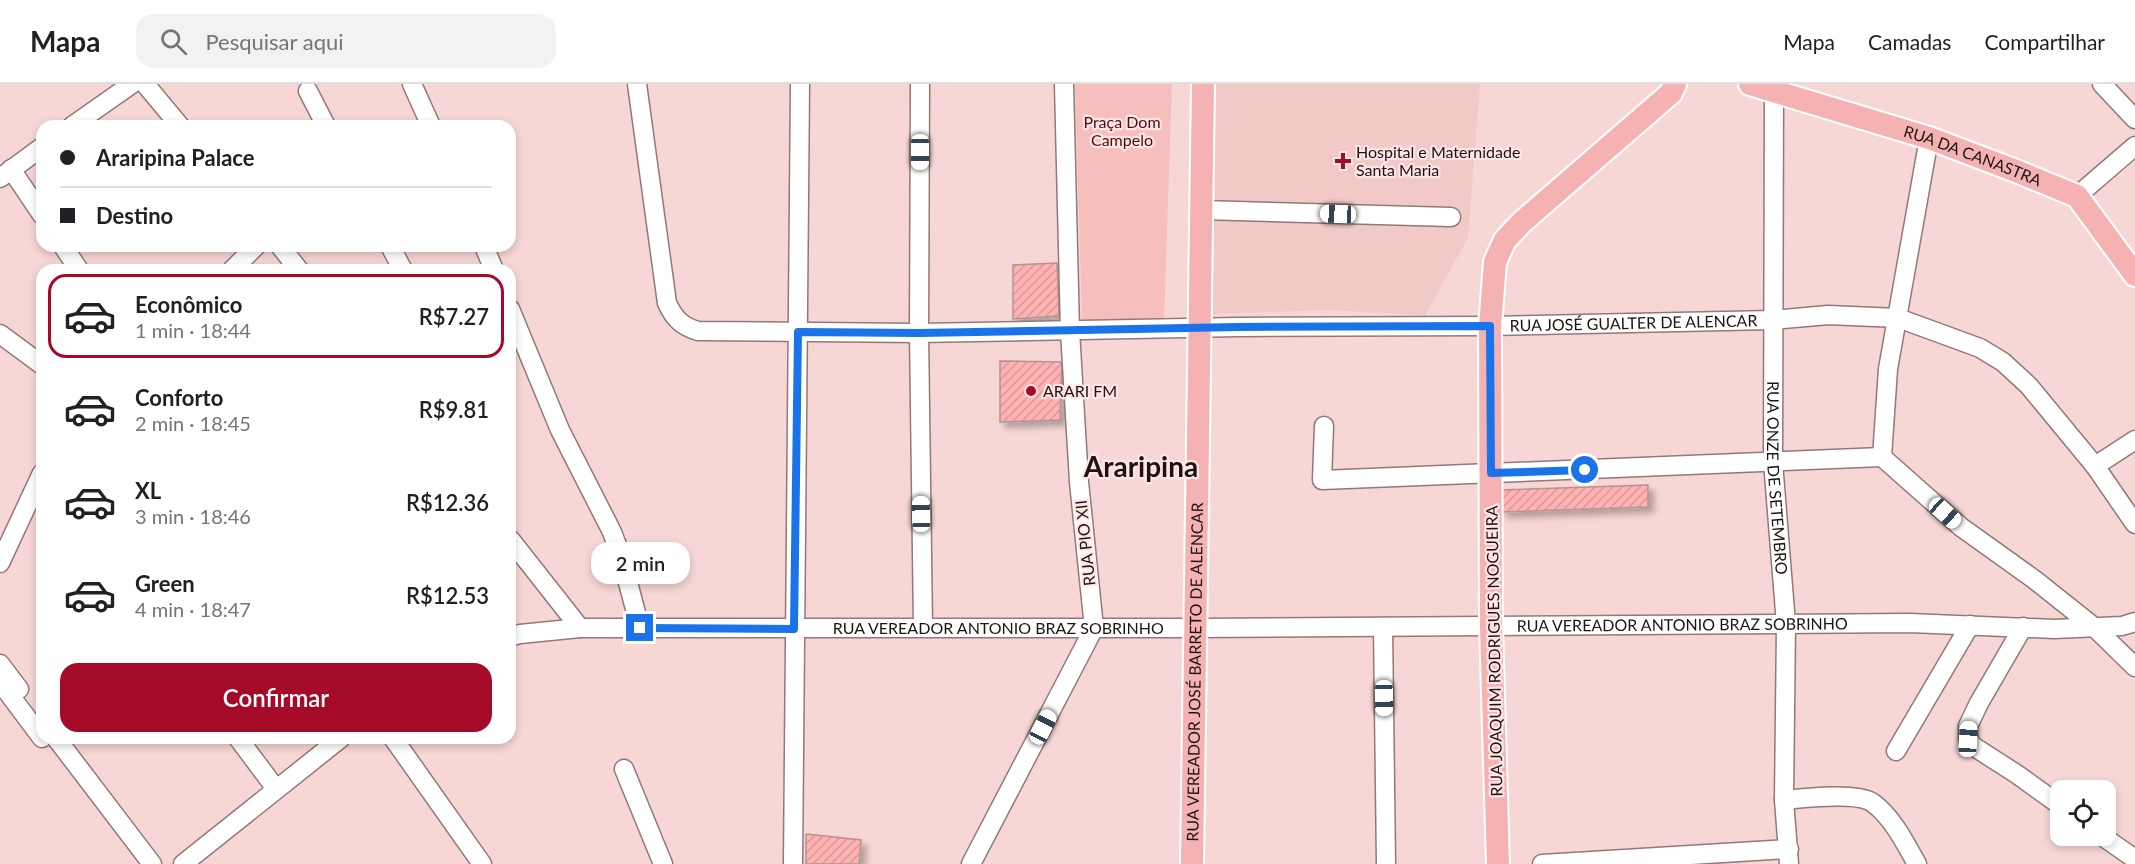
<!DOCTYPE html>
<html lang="pt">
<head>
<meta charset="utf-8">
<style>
	body { margin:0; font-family:Lato,sans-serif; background:#f2f2f2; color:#202124; height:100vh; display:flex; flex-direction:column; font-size:22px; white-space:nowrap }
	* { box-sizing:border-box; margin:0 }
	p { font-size:20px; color:#757577 }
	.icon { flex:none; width:33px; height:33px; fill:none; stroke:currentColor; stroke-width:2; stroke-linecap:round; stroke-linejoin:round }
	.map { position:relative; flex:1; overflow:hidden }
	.sheet { position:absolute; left:36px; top:180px; width:480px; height:480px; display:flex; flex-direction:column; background:#fff; border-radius:18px; box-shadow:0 3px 9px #0003 }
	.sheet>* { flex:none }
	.guide { position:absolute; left:36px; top:36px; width:480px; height:132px; border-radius:18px; box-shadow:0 3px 9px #0003; display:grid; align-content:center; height:132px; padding:0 24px; background:#fff }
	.fabs { position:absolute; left:2050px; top:696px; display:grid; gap:12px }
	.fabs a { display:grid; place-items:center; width:66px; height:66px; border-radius:12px; background:#fff; box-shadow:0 3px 9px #0003; font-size:30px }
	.end { position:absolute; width:27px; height:27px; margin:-14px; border:8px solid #1a73e8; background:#fff; box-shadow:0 0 0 3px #fff }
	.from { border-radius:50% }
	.bubble { position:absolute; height:42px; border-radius:18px; background:#fff; box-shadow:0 3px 9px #0003; font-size:20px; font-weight:600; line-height:42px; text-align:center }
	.car { position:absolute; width:18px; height:36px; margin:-18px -9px; border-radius:8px; box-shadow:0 0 4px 2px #0007; background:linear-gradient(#fff 24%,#345 0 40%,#fff 0 76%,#345 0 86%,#fff 0) }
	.guide b { display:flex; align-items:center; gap:21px; height:57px; font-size:22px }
	.guide b+b { border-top:2px solid #e0e0e0 }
	.guide i { width:15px; height:15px; background:#202124 }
	ul { padding:10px 0 0; list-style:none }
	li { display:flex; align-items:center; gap:18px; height:84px; margin:0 12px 9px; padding:0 12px; border:3px solid transparent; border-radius:18px }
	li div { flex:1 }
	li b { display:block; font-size:22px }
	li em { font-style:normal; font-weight:600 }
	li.selected { border-color:#a50a29 }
	li>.icon { width:54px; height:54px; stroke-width:1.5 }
	.action { display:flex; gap:12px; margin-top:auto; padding:12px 24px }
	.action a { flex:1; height:69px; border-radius:18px; background:#a50a29; color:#fff; font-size:24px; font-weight:600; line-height:69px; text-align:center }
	header { display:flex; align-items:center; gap:36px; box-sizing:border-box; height:84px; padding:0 30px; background:#fff; border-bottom:2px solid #e0e0e0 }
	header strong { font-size:28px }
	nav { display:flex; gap:33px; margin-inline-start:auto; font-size:21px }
	.search { width:420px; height:54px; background:#f2f2f2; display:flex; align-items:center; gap:15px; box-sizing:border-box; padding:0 21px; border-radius:18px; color:#757577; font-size:22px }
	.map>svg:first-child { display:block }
	.built { fill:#f1c9c7 }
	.green { fill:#f6bfbe }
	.building { fill:url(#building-hatch); stroke:#b29493; stroke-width:1.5; filter:url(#shadow) }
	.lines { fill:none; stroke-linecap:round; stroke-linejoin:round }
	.minor-casing { stroke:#947877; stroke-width:21 }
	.major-casing { stroke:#fff; stroke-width:26 }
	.minor { stroke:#fff; stroke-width:18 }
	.major { stroke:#f5b2b3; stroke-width:22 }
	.route { stroke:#1a73e8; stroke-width:8 }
	.poi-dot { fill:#a50a29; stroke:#ffe5e4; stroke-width:2 }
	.labels { text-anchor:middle; stroke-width:4.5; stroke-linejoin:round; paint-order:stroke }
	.park-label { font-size:16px; fill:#4e0c14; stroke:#ffe5e4 }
	.poi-label { font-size:16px; fill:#1e1313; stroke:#ffe5e4; text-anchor:start }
	.street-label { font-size:16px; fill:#1e1313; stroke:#ffe5e4 }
	.town-label { font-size:28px; font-weight:bold; fill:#1e1313; stroke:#ffe5e4 }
</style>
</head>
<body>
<header>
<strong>Mapa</strong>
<div class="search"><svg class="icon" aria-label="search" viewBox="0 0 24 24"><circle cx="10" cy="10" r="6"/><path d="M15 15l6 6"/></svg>Pesquisar aqui</div>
<nav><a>Mapa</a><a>Camadas</a><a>Compartilhar</a></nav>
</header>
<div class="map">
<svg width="2135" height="780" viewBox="0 0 2135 780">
	<defs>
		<pattern id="building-hatch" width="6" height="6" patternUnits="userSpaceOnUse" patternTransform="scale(1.5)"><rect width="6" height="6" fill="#ffb2b1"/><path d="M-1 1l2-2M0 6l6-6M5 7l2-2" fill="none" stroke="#da9897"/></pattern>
		<filter id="shadow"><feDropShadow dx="5.5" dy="5.5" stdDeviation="3" flood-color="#0004"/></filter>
	</defs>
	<rect width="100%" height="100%" fill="#f6d7d5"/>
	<path class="built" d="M 1214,0 L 1480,0 L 1468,154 L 1425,231 L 1325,226 L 1210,230 Z"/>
	<path class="green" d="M 1075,0 L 1172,0 L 1164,236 L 1082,236 Z"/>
	<g class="building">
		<path d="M 1057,179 L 1059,232 L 1013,235 L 1013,181 Z"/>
		<path d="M 1000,277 L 1062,278 L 1060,336 L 1000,338 Z"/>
		<path d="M 1648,401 L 1648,423 L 1502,428 L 1500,406 Z"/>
		<path d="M 806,750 L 861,756 L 859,780 L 806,780 Z"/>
	</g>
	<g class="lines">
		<defs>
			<g id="minor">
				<path d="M 145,0 L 180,42"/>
				<path d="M 412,0 L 431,42"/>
				<path id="s1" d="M 637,0 L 667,219 C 674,234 681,242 698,247 L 919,249 L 1238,243 L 1490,242 L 1772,236 L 1828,231 L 1898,234 L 1980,264 L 2003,278 L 2029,302 L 2095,382 L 2135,440"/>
				<path d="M 920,0 L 919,249 L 923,543"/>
				<path id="s2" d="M 1774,0 L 1773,378 L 1786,540 L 1784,716 L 1789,780"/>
				<path d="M 2102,0 L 2135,35"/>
				<path d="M 308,7 L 326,42"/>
				<path d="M 72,42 L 132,0"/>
				<path d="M 11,85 L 42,131"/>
				<path d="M 0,94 L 42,63"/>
				<path d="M 2077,112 L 2135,62"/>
				<path d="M 1202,126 L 1451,133"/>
				<path d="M 63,162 L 79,186"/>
				<path d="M 280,162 L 299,186"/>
				<path d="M 390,162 L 403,186"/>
				<path d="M 484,162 L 494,186"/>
				<path d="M 232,186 L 256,162"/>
				<path d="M 510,225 L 560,346 L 612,448 L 621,472 L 640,544"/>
				<path d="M 0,250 L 42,281"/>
				<path d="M 1324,342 L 1322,396 L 1882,373"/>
				<path d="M 1882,373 L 1961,443 L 2035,496 L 2094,543 L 2135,583"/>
				<path d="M 1882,373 L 1888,285 L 1929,54"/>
				<path d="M 2095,382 L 2135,356"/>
				<path d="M 510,455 L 580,544"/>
				<path d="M 0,479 L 42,389"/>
				<path d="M 1383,543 L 1386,780"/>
				<path d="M 2023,543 L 1979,619 L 1968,642 L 1968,655 L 1973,662 L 2018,691 L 2061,722"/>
				<path id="s3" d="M 510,553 L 520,550 L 580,544 L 1196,544 L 1910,539 L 2054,545 L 2122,542 L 2135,538"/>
				<path d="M 0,580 L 19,605"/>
				<path d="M 0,598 L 42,654"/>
				<path d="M 56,654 L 152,780"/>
				<path d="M 238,654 L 276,705"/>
				<path d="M 393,654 L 482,780"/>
				<path d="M 1896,667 L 1970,541"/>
				<path d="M 624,685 L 663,780"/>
				<path d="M 1784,716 C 1804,714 1858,708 1873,719 C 1893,734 1905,759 1917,780"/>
				<path d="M 2102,752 L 2135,775"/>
				<path d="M 183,780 L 341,654"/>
				<path d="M 793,780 L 800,0"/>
				<path d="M 971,780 L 1094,544 L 1079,398 L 1070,247 L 1064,0"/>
				<path d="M 1542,780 L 1789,765"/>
			</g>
			<g id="major">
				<path id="s4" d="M 1750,0 L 1929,54 L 2016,87 L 2077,112 L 2135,191"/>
				<path id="s5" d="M 1192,780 L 1203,0"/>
				<path d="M 1498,780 L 1491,542 L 1490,242 L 1495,178 L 1505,156 L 1522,138 L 1671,9 L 1675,0"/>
			</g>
		</defs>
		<use href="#minor" class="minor-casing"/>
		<use href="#major" class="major-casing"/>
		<use href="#minor" class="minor"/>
		<use href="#major" class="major"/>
	</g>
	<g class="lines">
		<path class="route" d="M 640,544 L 794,545 L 798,248 L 919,249 L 1238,243 L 1490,242 L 1491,389 L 1585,386"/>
	</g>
	<g class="poi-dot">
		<path d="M1340 68h6v6h6v6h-6v6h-6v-6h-6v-6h6z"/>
		<circle cx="1031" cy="307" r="6"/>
	</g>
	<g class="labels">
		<g class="park-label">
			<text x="1122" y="44">Praça Dom<tspan x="1122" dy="18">Campelo</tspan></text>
		</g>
		<g class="poi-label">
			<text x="1356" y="74">Hospital e Maternidade<tspan x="1356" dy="18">Santa Maria</tspan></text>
			<text x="1043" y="313">ARARI FM</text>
		</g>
		<g class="street-label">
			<text dy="6" stroke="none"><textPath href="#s4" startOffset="234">RUA DA CANASTRA</textPath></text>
			<text dy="6" stroke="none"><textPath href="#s1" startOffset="1200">RUA JOSÉ GUALTER DE ALENCAR</textPath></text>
			<text dy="6" stroke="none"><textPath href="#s2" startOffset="394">RUA ONZE DE SETEMBRO</textPath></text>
			<text transform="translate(1085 459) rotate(-96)" y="6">RUA PIO XII</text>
			<text dy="6" stroke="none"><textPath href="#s3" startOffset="1173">RUA VEREADOR ANTONIO BRAZ SOBRINHO</textPath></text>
			<text dy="6" stroke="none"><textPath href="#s3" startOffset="489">RUA VEREADOR ANTONIO BRAZ SOBRINHO</textPath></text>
			<text transform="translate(1494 567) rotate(-91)" y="6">RUA JOAQUIM RODRIGUES NOGUEIRA</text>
			<text dy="6" stroke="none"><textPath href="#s5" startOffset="192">RUA VEREADOR JOSÉ BARRETO DE ALENCAR</textPath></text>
		</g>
		<g class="town-label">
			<text x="1141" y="393">Araripina</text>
		</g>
	</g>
</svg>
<div class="fabs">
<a><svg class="icon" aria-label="locate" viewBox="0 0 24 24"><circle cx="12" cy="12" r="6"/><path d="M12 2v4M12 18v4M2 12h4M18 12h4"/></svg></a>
</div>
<i class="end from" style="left:1585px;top:386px"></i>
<i class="end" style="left:640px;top:544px"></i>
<div class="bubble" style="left:591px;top:458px;width:99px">2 min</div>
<i class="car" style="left:920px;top:68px;rotate:180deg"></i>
<i class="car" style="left:1338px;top:130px;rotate:272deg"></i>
<i class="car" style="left:1945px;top:429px;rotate:132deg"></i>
<i class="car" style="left:921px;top:430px;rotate:359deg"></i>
<i class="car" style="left:1384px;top:614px;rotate:179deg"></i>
<i class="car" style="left:1043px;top:643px;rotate:27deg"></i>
<i class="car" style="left:1968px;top:655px;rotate:3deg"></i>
<div class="guide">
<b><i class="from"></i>Araripina Palace</b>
<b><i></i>Destino</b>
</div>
<section class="sheet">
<ul>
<li class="selected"><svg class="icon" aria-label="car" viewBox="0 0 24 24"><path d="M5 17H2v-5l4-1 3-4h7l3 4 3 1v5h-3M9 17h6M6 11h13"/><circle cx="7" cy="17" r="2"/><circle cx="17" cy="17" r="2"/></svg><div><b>Econômico</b><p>1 min · 18:44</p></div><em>R$7.27</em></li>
<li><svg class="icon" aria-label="car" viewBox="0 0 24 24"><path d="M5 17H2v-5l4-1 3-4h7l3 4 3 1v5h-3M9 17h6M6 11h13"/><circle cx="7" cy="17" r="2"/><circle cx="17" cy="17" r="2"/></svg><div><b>Conforto</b><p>2 min · 18:45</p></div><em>R$9.81</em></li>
<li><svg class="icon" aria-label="car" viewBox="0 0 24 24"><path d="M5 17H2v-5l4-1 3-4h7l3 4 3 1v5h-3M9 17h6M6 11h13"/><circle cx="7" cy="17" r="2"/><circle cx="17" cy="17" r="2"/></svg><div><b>XL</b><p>3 min · 18:46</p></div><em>R$12.36</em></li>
<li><svg class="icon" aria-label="car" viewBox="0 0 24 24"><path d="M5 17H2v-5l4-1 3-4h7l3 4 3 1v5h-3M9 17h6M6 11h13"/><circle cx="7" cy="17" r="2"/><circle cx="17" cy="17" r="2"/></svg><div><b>Green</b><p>4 min · 18:47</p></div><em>R$12.53</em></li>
</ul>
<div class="action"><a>Confirmar</a></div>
</section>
</div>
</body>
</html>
